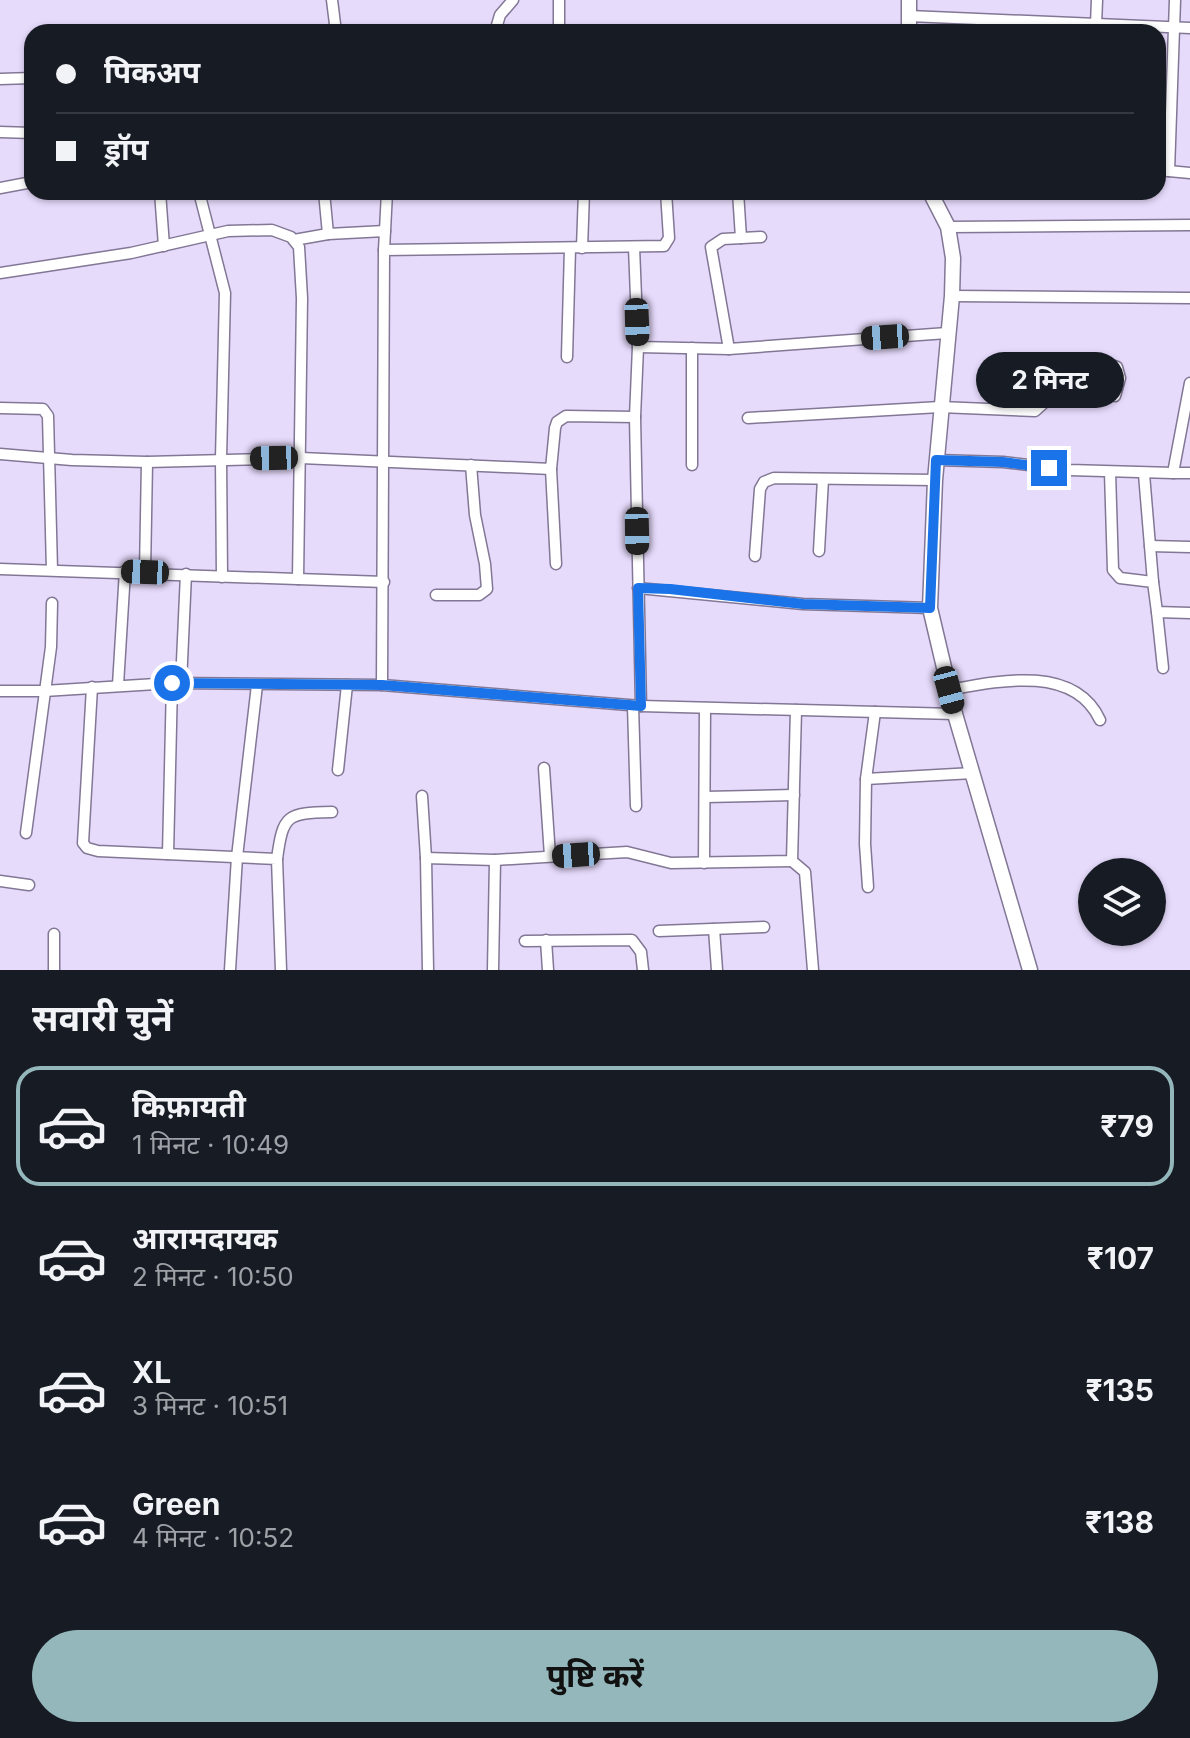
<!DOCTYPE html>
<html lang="hi">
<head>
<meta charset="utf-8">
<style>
	body { margin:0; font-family:Inter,"Noto Sans Devanagari",sans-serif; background:#20242c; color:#f1f3f6; height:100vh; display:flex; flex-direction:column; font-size:30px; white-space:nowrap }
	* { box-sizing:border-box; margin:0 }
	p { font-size:26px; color:#9ea1a6 }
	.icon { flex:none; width:44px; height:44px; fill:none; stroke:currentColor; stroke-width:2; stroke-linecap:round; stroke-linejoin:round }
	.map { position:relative; height:970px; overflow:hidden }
	.details { display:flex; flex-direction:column; background:#171b24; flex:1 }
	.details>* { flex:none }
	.banner { position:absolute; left:24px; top:24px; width:1142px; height:176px; border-radius:24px; box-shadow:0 2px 6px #0004; display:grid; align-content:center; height:176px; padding:0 32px; background:#171b24 }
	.buttons { position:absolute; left:1078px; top:858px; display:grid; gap:16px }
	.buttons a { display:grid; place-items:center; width:88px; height:88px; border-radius:50%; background:#171b24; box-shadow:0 2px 6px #0004; font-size:40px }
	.end { position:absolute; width:36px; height:36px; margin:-18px; border:10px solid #1a73e8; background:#fff; box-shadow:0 0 0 4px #fff }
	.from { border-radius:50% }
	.bubble { position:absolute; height:56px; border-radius:28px; background:#171b24; box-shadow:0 2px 6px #0004; font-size:26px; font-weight:700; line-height:56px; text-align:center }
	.car { position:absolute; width:24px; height:48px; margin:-24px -12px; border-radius:10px; box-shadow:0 0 6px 2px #0007; background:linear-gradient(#222 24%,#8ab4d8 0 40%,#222 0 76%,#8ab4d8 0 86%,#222 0) }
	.banner b { display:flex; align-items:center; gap:28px; height:76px; font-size:30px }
	.banner b+b { border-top:2px solid #363941 }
	.banner i { width:20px; height:20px; background:#f1f3f6 }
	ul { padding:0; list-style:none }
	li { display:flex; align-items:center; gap:24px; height:120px; margin:0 16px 12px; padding:0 16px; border:4px solid transparent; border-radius:24px }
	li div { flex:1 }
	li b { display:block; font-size:30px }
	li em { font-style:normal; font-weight:700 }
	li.current { border-color:#94b7bb }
	li>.icon { width:72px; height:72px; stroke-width:1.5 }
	h2 { padding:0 32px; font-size:36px; line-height:96px }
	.button { display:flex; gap:16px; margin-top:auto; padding:16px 32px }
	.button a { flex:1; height:92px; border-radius:48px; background:#94b7bb; color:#111; font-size:32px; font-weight:700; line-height:92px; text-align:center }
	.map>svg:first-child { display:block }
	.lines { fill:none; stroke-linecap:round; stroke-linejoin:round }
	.street-casing { stroke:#827794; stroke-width:13 }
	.secondary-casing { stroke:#827794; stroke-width:17 }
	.street { stroke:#fff; stroke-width:10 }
	.secondary { stroke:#fff; stroke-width:14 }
	.route { stroke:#1a73e8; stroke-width:10 }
</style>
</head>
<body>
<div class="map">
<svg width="1190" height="970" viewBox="0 0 1190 970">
	<rect width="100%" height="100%" fill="#e7dbfc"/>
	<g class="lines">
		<defs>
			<g id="street">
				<path d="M 332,0 L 336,32"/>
				<path d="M 909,16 L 1190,28"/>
				<path d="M 1096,25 L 1097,0"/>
				<path d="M 495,32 L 500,15 L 513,0"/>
				<path d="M 559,32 L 559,0"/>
				<path d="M 0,79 L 32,78"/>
				<path d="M 0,132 L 32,133"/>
				<path d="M 1158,170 L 1190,173"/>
				<path d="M 1169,171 L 1175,0"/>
				<path d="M 0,188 L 32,182"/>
				<path d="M 160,192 L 164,246"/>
				<path d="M 199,192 L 225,293 L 221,458 L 222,577"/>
				<path d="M 324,192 L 328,234"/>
				<path d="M 738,192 L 741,238"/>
				<path d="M 948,227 L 1190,225"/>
				<path d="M 294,240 L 328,234 L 385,231"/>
				<path d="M 582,248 L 584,192"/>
				<path d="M 384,250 L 387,192"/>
				<path d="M 0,273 L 131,253 L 228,231 L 272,230 L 291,237 L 299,247 L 302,298 L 298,579"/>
				<path d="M 952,296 L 1190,298"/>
				<path d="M 638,347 L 729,349 L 947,333"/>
				<path d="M 692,348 L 692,465"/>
				<path d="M 729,349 L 711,247 L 723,239 L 761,237"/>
				<path d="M 567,357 L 570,248"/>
				<path d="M 0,408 L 43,409 L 48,416 L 52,570"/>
				<path d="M 748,418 L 940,407 L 1035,411 L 1045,402 L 1048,369 C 1062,356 1100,359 1117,367 L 1120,378 L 1115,396"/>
				<path d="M 0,454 L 72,460 L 147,462 L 301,458 L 551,469 L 555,428 L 557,422 L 566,416 L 635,417"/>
				<path d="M 936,460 L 1003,462 L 1069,470 L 1173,473 L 1190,383"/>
				<path d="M 551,469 L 556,564"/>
				<path d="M 1110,472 L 1113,570 L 1120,578 L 1153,582 L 1157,612 L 1190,613"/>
				<path d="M 1173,473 L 1190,473"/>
				<path d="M 1144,474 L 1153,582"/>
				<path d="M 1150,546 L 1190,547"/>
				<path d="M 819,551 L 823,479"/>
				<path d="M 755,556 L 760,489 L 764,482 L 774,478 L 935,480"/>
				<path d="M 0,569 L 384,582"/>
				<path d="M 145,572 L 147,462"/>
				<path d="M 638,588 L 803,604 L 930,608"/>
				<path d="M 436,595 L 479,595 L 487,589 L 485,564 L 475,515 L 471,465"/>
				<path d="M 1157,612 L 1163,668"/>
				<path d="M 181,683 L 186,574"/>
				<path d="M 118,685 L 125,571"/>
				<path d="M 382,685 L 384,250 L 664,246 L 669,238 L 666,192"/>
				<path d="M 92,687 L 83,843 L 87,848 L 98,851 L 277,859 L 281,970"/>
				<path d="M 949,690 C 997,681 1074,664 1100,720"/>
				<path d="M 0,691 L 44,691 L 172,683 L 382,685 L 641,706 L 635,417 L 638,347 L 634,247"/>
				<path d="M 633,706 L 636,806"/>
				<path d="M 641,706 L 955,714"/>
				<path d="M 875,712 L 866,779 L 973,773"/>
				<path d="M 544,768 L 550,856"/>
				<path d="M 338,770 L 347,685"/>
				<path d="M 866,779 L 865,844 L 868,887"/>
				<path d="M 422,796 L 426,858"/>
				<path d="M 705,797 L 794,795"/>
				<path d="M 26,833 L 51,647 L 52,603"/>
				<path d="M 168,854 L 172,683"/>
				<path d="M 277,859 C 283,814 287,813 332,812"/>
				<path d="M 792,861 L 805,872 L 813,970"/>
				<path d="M 704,863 L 705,708"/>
				<path d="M 0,881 L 29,885"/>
				<path d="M 714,929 L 717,970"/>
				<path d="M 659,931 L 764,927"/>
				<path d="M 546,940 L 548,970"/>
				<path d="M 525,941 L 632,940 L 641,952 L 643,970"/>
				<path d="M 54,970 L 54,934"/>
				<path d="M 230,970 L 237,857 L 257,685"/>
				<path d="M 428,970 L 426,858 L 495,860 L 627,852 L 671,863 L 792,861 L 796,710"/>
				<path d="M 493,970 L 495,860"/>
			</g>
			<g id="secondary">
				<path d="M 909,32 L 909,0"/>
				<path d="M 930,192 L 948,227 L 953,258 L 952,296 L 935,480 L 930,608 L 955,714 L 1030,970"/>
			</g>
		</defs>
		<use href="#street" class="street-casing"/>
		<use href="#secondary" class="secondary-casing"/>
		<use href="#street" class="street"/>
		<use href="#secondary" class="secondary"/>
	</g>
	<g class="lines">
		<path class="route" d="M 172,683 L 382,685 L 641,706 L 638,588 L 670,589 L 803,604 L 930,608 L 936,460 L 1003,462 L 1049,468"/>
	</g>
</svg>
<div class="buttons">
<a><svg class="icon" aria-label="layers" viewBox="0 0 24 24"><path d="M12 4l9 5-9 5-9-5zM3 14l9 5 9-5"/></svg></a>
</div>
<i class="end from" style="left:172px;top:683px"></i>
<i class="end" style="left:1049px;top:468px"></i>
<div class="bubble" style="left:976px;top:352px;width:148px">2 मिनट</div>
<i class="car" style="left:637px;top:322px;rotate:178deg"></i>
<i class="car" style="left:885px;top:337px;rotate:266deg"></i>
<i class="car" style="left:274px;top:458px;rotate:269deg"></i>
<i class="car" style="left:637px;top:531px;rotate:179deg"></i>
<i class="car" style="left:145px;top:572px;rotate:272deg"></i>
<i class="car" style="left:949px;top:690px;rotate:165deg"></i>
<i class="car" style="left:576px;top:855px;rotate:266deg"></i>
<div class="banner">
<b><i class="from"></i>पिकअप</b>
<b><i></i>ड्रॉप</b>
</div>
</div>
<section class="details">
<h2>सवारी चुनें</h2>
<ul>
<li class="current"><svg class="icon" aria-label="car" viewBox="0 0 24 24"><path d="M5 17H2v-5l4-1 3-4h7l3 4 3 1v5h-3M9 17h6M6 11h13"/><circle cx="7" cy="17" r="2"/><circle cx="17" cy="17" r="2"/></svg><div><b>किफ़ायती</b><p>1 मिनट · 10:49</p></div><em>₹79</em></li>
<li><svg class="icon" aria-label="car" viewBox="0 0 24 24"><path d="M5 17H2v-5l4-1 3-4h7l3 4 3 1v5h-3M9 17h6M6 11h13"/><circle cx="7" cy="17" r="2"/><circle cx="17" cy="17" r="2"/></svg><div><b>आरामदायक</b><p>2 मिनट · 10:50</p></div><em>₹107</em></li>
<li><svg class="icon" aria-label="car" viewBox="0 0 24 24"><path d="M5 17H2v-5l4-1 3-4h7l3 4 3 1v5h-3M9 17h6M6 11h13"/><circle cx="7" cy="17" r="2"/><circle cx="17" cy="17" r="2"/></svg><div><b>XL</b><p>3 मिनट · 10:51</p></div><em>₹135</em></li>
<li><svg class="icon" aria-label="car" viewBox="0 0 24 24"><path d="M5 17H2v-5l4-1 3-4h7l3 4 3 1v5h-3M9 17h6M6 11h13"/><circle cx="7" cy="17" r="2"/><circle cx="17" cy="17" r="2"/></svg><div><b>Green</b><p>4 मिनट · 10:52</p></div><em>₹138</em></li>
</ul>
<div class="button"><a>पुष्टि करें</a></div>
</section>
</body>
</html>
